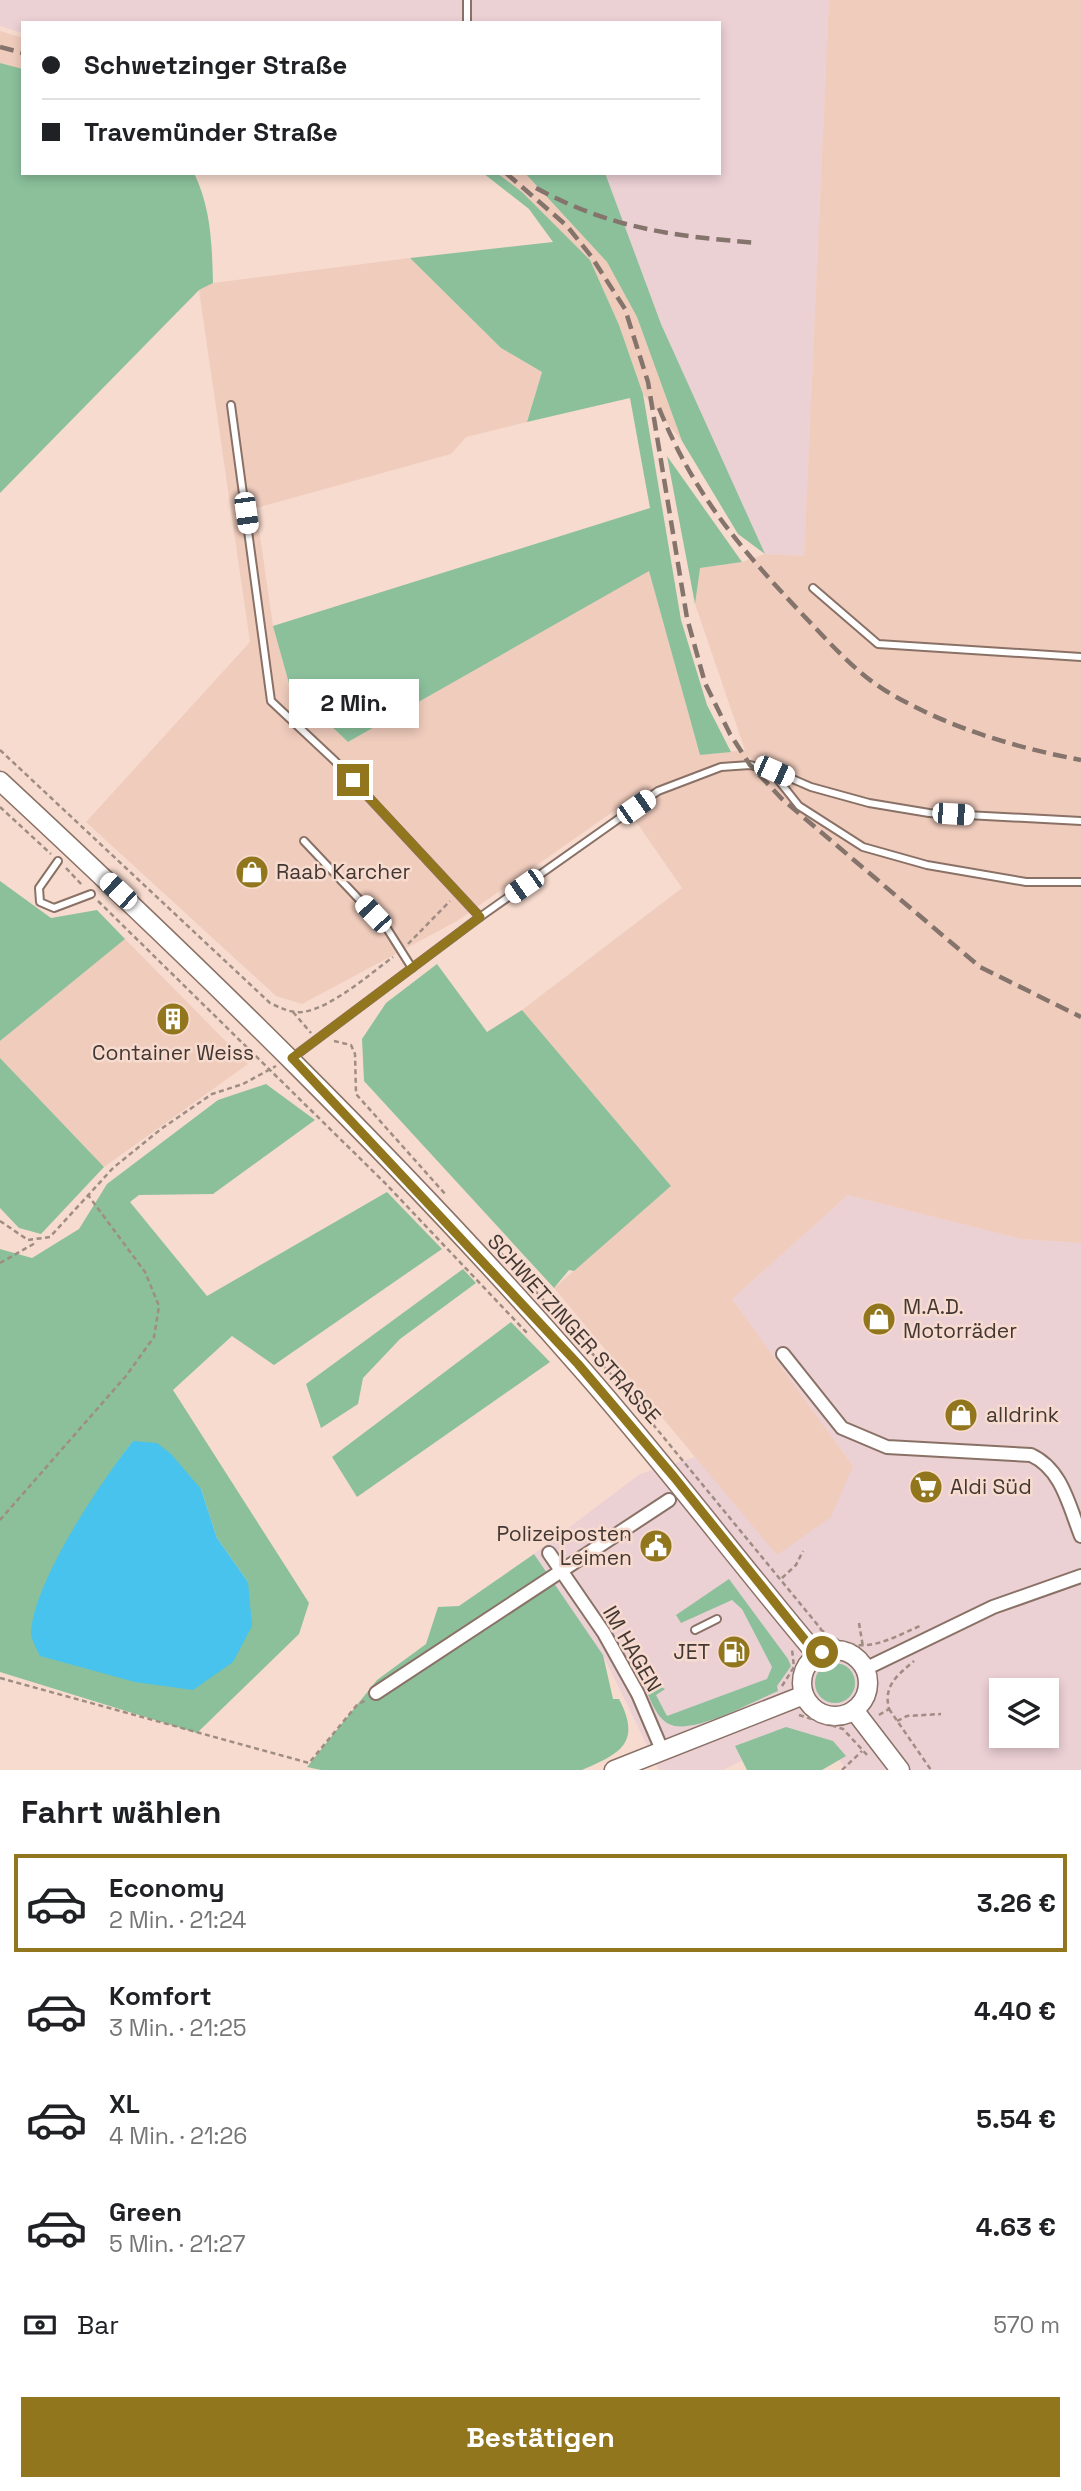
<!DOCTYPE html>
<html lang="de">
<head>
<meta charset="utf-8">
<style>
	body { margin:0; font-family:"Space Grotesk",sans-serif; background:#f6f6f6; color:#202124; height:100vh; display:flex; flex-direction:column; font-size:26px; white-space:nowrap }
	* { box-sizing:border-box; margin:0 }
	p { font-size:23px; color:#757577 }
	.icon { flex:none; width:38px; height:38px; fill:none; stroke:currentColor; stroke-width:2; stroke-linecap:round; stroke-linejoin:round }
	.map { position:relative; height:1770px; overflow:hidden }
	.details { display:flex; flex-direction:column; background:#fff; flex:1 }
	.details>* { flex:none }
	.guide { position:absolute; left:21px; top:21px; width:700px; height:154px; border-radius:0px; box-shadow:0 4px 10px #0003; display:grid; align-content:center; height:154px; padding:0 21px; background:#fff }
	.tools { position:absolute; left:989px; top:1678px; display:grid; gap:14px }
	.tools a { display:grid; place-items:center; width:70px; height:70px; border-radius:0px; background:#fff; box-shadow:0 4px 10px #0003; font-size:35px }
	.end { position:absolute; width:32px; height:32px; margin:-16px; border:9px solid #92761d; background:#fff; box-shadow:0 0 0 4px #fff }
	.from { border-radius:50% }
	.bubble { position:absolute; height:49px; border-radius:0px; background:#fff; box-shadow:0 4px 10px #0003; font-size:23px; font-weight:800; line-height:49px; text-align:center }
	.car { position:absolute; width:21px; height:42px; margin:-21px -10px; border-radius:9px; box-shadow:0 0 5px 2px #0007; background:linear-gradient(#fff 24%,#345 0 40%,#fff 0 76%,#345 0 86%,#fff 0) }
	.guide b { display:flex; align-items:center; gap:24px; height:66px; font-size:26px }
	.guide b+b { border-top:2px solid #e0e0e0 }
	.guide i { width:18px; height:18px; background:#202124 }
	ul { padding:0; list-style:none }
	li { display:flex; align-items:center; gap:21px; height:98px; margin:0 14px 10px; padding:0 7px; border:4px solid transparent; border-radius:0px }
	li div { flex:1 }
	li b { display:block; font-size:26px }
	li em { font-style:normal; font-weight:800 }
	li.selected { border-color:#92761d }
	li>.icon { width:63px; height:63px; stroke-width:1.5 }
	h2 { padding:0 21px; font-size:32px; line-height:84px }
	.pay { display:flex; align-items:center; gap:18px; height:77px; padding:0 21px; font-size:26px }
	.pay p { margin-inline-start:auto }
	.primary-button { display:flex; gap:14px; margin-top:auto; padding:14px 21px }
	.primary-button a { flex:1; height:80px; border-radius:0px; background:#92761d; color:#fff; font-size:28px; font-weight:800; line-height:80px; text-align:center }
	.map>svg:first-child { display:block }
	.commercial { fill:#ebd0d4; fill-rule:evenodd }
	.built { fill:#f0ccbd }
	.green { fill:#8bc09b; fill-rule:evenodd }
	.water { fill:#47c3ed }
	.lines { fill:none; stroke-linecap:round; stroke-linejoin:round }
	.lane-casing { stroke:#8a7166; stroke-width:10 }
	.street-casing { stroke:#8a7166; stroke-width:16 }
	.secondary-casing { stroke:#8a7166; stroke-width:21 }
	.path { stroke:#9f8c83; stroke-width:2.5; stroke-dasharray:5 3.5; stroke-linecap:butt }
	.lane { stroke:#fff; stroke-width:6 }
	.street { stroke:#fff; stroke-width:12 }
	.secondary { stroke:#fff; stroke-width:18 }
	.rail { stroke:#85746c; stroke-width:4.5; stroke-dasharray:14 7; stroke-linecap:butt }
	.route { stroke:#92761d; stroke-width:9 }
	.labels { text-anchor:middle; stroke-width:5; stroke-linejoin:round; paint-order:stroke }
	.poi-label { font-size:21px; fill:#423732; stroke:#f7dbcf; text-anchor:start }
	.street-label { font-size:21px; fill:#423732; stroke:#f7dbcf }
</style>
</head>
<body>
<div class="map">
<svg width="1081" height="1770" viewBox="0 0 1081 1770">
	<rect width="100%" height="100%" fill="#f7dbcf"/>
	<g class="commercial">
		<path d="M 0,0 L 829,0 L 804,556 L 765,554 L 661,324 L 605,173 L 719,173 L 719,23 L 23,23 L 23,33 L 0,26 Z"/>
		<path d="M 848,1195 L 1021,1239 L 1081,1243 L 1081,1770 L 847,1770 L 832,1751 L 798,1732 L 723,1770 L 659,1770 L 603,1655 L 534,1554 L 640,1474 L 696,1457 L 777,1554 L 853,1466 L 732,1299 ZM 1001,1690 L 1046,1690 L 1046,1736 L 1001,1736 Z"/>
	</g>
	<g class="built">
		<path d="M 829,0 L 1081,0 L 1081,1243 L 1021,1239 L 848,1195 L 732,1299 L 853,1466 L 831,1517 L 777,1555 L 554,1288 L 671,1186 L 522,1010 L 682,888 L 624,804 L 457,921 L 302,1004 L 276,996 L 86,822 L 250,642 L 199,290 L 213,283 L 410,258 L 501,348 L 542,372 L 527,422 L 466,437 L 451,454 L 256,508 L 273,626 L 290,687 L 348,742 L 649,570 L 700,755 L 745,750 L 695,604 L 699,568 L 742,562 L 765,554 L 804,556 Z"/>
		<path d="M 0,31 L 23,38 L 23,69 L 0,63 Z"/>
		<path d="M 497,173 L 525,173 L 532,177 L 607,262 L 637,317 L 682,441 L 643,394 L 619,325 L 590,260 L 522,192 Z"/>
		<path d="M 125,939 L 248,1064 L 104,1167 L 0,1058 L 0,1041 Z"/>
	</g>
	<g class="green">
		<path d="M 0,63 L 23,69 L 23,173 L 194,173 C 211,208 212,244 213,283 L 199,290 L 0,493 Z"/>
		<path d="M 483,173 L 497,173 L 522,192 L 590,260 L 619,325 L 643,394 L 681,620 L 707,705 L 731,752 L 700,755 L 649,571 L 348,742 L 290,687 L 273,626 L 650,508 L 630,398 L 527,422 L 542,372 L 501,348 L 410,258 L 553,242 L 529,209 Z"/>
		<path d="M 525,173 L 605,173 L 661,324 L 765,554 L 738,534 L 682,441 L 637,317 L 607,262 Z"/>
		<path d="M 667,456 L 742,562 L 700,568 L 695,604 Z"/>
		<path d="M 0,881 L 51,918 L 97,910 L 125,939 L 0,1041 Z"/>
		<path d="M 437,964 L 487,1032 L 522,1010 L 671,1186 L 574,1271 L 569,1270 L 554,1288 L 364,1081 L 362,1039 L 386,1003 Z"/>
		<path d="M 0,1058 L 104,1167 L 41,1234 L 19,1228 L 0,1208 Z"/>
		<path d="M 266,1084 L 315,1120 L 213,1194 L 139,1195 L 130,1202 L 207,1296 L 387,1192 L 442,1249 L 274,1365 L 232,1336 L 173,1390 L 309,1603 L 299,1634 L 197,1733 L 0,1672 L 0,1249 L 32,1258 L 79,1229 L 107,1184 L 218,1100 ZM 133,1441 L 201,1489 L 217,1538 L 248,1582 L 40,1600 C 66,1543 95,1491 133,1441 Z"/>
		<path d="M 463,1269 L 476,1283 L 400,1339 L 363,1378 L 358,1404 L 321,1428 L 306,1384 Z"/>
		<path d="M 511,1322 L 550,1362 L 357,1497 L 332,1457 Z"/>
		<path d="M 534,1554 L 603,1655 L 613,1699 L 619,1699 C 642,1743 620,1754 582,1770 L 321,1770 L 307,1767 L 377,1680 L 426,1644 L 438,1607 L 459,1606 Z"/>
		<path d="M 729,1579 L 788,1659 L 791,1666 L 777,1686 L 778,1691 C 754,1701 692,1736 669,1724 C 656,1718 649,1696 643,1683 L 650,1681 L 665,1689 L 656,1695 L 667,1716 L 767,1679 L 772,1667 L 742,1609 L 732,1600 L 681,1623 L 676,1615 Z"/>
		<circle cx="835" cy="1683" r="20"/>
		<path d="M 786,1727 L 833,1741 L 846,1756 L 822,1770 L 747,1770 L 735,1746 Z"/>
	</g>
	<path class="water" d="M 133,1441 L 157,1443 L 171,1454 L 201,1489 L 217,1538 L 248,1582 L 252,1626 L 233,1662 L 193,1690 L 135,1682 L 40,1656 C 37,1649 30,1638 31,1631 C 36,1578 100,1483 133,1441 Z"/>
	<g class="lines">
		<defs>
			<g id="lane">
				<path d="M 467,0 L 467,23"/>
				<path d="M 231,405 L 271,701 L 335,761 L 480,917"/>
				<path d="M 813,588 L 878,644 L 1081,657"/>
				<path d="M 772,772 L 799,806 L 863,847 L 927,865 L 1026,882 L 1081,882"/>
				<path d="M 304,841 L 388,930 L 412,968"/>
				<path d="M 58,861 L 39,888 L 40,902 L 54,908 L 91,894"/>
				<path d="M 292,1058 L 480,917 L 658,791 L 721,767 L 750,765 L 774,771 L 811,787 L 869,803 L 929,813 L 1081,821"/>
				<path d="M 695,1630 L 717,1619"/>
			</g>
			<g id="street">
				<path d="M 783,1354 L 842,1428 L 887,1447 L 1031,1455 C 1062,1469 1069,1506 1081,1536"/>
				<path d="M 549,1553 L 604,1633 L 638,1694 L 662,1750"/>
				<path d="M 865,1669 L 993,1607 L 1081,1576"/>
				<path d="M 376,1693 L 669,1500"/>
			</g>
			<g id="secondary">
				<path d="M 0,781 C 201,968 399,1160 580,1367 C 662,1460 737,1560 817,1655"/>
				<circle cx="835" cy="1683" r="33"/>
				<path d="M 854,1710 L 900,1770"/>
				<path d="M 614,1770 L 804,1695"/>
			</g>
		</defs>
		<use href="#lane" class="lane-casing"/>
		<use href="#street" class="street-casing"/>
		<use href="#secondary" class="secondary-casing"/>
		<g class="path">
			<path d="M 0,750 L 270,1003 C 281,1008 290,1013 302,1012 C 330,1009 370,974 393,957"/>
			<path d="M 0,807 L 51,854"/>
			<path d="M 66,868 L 83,886"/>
			<path d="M 98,901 L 385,1183 L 527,1333"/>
			<path d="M 408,944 L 450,901"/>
			<path d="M 293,1012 L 311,1033"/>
			<path d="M 334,1041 L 351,1045 L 355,1054 L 356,1094 L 446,1195"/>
			<path d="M 0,1221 L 28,1240 L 50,1237 L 113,1168 L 161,1129 L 212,1094 L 243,1084 L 276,1066"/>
			<path d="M 489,1240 L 619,1383 L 821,1629"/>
			<path d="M 0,1263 L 37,1242"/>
			<path d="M 0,1520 L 126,1376 L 154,1337 L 159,1306 L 145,1272 L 88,1195"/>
			<path d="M 782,1578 L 796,1565 L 803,1551"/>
			<path d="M 859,1623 L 863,1647"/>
			<path d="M 820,1629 C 858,1658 882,1643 922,1625"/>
			<path d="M 0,1678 L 309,1763 L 357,1705 L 366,1700"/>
			<path d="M 782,1686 L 794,1667 L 792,1649"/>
			<path d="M 889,1709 L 931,1770"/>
			<path d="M 799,1715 L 843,1729 L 868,1756"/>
			<path d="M 879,1715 L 889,1709 C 883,1685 898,1675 914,1661"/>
			<path d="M 897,1721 L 907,1716 L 941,1714"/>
			<path d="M 842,1770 L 862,1751"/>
		</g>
		<use href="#lane" class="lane"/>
		<use href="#street" class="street"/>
		<use href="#secondary" class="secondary"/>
		<g class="rail">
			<path d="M 0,47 L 23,53"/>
			<path d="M 506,173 L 567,226 L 591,256 L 625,309 L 648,382 L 687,618 L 705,683 L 730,734 L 750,765 L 782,799 L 980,967 L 1081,1017"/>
			<path d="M 536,188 C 612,229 673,236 758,243"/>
			<path d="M 659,408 C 694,495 740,548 804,616 C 829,642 855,672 886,691 C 946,727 1013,747 1081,760"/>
		</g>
	</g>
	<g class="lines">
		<path class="route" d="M 353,780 L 480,917 L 292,1058 L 578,1364 L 674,1477 L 817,1655 L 822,1652"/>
	</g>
	<defs>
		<symbol id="shop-disc" viewBox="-11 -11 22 22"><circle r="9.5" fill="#92761d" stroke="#f7dbcf"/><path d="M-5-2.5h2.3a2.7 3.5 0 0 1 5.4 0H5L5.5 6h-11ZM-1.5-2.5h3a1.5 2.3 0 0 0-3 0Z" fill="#fff"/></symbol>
		<symbol id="building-disc" viewBox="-11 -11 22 22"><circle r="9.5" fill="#92761d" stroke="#f7dbcf"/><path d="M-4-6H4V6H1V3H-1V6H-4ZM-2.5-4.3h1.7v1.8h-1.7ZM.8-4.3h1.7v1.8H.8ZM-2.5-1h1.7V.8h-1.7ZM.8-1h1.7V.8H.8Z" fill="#fff"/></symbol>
		<symbol id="supermarket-disc" viewBox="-11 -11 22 22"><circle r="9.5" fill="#92761d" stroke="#f7dbcf"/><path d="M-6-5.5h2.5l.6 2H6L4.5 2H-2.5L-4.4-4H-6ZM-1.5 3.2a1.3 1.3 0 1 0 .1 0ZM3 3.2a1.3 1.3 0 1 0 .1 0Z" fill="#fff"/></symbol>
		<symbol id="civic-disc" viewBox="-11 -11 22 22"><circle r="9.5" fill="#92761d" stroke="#f7dbcf"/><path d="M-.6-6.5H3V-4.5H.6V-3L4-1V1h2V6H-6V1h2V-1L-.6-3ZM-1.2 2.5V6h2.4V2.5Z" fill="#fff"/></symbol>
		<symbol id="fuel-disc" viewBox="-11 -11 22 22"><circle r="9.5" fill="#92761d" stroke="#f7dbcf"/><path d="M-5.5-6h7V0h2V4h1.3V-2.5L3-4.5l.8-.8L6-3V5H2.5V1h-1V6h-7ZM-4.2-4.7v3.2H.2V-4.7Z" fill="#fff"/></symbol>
	</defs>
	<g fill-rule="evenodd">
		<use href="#shop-disc" x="233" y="853" width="38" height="38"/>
		<use href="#building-disc" x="154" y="1000" width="38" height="38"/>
		<use href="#shop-disc" x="860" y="1300" width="38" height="38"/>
		<use href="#shop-disc" x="942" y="1396" width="38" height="38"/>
		<use href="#supermarket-disc" x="907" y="1468" width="38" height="38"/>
		<use href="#civic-disc" x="637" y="1527" width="38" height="38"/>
		<use href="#fuel-disc" x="715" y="1633" width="38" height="38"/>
	</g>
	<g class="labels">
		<g class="poi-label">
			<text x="276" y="879">Raab Karcher</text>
			<text x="173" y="1060" text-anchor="middle">Container Weiss</text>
			<text x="903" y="1314">M.A.D.<tspan x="903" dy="24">Motorräder</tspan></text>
			<text x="986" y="1422">alldrink</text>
			<text x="950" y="1494">Aldi Süd</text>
			<text x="632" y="1541" text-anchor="end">Polizeiposten<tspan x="632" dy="24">Leimen</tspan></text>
			<text x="710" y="1659" text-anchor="end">JET</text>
		</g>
		<g class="street-label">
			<text transform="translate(574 1329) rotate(48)" y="7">SCHWETZINGER STRASSE</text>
			<text transform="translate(632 1649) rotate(60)" y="7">IM HAGEN</text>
		</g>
	</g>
</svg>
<div class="tools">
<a><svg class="icon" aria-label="layers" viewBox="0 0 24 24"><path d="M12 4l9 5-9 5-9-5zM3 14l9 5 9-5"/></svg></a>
</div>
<i class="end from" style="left:822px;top:1652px"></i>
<i class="end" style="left:353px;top:780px"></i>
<div class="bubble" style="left:289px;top:679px;width:130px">2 Min.</div>
<i class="car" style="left:246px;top:513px;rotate:172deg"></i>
<i class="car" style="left:774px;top:771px;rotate:114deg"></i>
<i class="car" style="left:636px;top:807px;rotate:55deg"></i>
<i class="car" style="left:953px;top:814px;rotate:94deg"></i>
<i class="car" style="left:524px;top:886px;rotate:235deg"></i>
<i class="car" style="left:118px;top:891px;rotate:313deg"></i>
<i class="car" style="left:373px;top:914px;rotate:317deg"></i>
<div class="guide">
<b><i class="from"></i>Schwetzinger Straße</b>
<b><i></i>Travemünder Straße</b>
</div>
</div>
<section class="details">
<h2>Fahrt wählen</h2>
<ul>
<li class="selected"><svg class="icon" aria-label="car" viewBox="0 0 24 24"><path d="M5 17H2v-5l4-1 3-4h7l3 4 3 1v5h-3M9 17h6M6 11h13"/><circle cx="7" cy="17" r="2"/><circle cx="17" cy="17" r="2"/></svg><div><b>Economy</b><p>2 Min. · 21:24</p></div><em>3.26 €</em></li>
<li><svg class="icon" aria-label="car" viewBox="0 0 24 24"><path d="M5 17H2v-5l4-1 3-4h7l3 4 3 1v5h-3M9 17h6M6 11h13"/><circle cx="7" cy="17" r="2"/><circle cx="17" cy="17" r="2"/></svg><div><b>Komfort</b><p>3 Min. · 21:25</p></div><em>4.40 €</em></li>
<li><svg class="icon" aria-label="car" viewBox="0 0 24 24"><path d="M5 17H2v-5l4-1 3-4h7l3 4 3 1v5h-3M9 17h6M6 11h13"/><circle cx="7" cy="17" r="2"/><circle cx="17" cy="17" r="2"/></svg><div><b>XL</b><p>4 Min. · 21:26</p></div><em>5.54 €</em></li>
<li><svg class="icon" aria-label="car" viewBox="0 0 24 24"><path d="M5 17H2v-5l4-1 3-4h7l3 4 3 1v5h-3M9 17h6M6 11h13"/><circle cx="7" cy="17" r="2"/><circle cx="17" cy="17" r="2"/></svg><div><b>Green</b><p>5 Min. · 21:27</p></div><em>4.63 €</em></li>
</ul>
<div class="pay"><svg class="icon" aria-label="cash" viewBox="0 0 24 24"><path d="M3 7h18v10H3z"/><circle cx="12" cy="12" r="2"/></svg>Bar<p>570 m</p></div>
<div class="primary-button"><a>Bestätigen</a></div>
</section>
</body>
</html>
